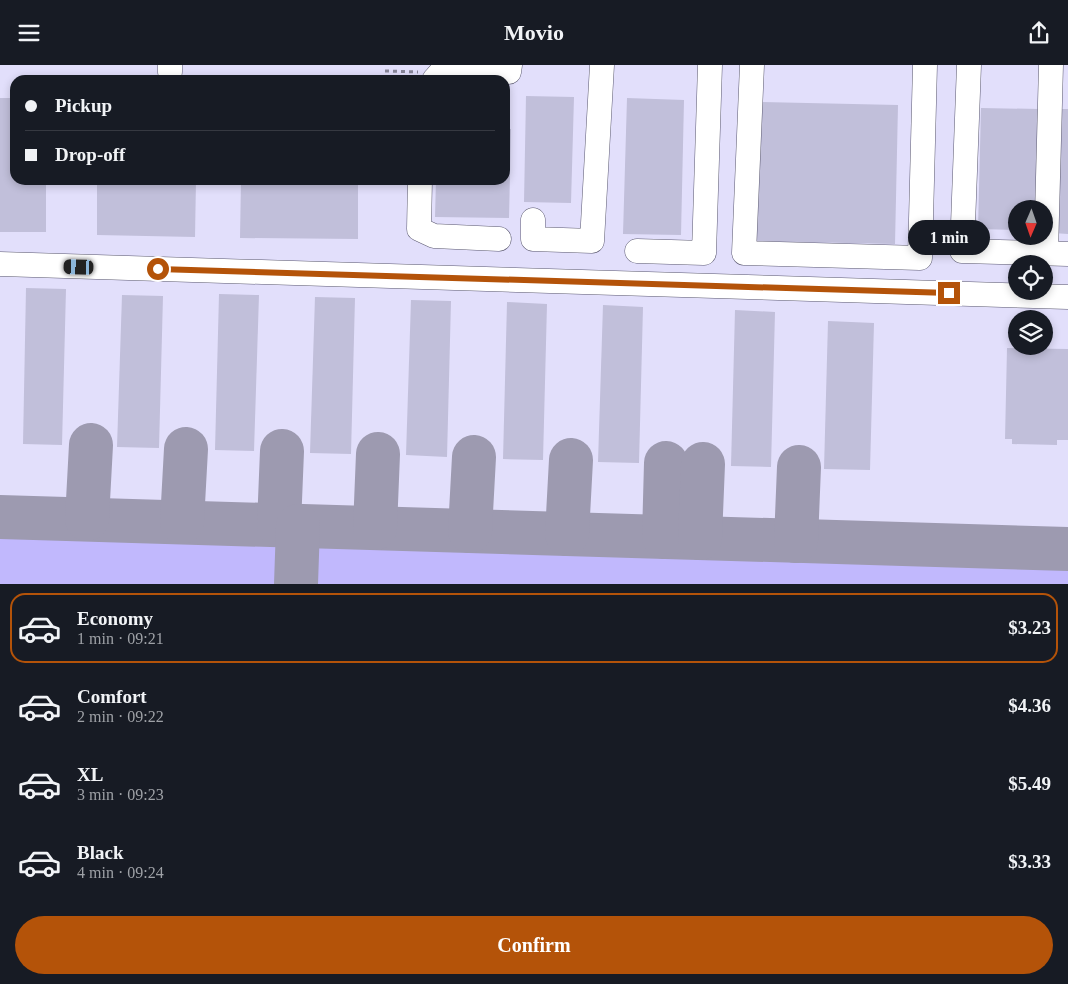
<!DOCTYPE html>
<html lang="en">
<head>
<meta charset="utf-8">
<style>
	body { margin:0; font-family:"Times New Roman",serif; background:#20242c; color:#f1f3f6; height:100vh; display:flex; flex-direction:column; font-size:19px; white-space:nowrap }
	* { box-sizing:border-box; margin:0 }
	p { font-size:16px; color:#9ea1a6 }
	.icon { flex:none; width:28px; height:28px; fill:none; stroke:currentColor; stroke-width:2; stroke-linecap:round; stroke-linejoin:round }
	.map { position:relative; height:519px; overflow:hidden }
	.panel { display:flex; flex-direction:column; background:#171b24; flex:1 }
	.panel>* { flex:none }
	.banner { position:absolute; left:10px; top:10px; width:500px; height:110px; border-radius:15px; box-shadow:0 2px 8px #0003; display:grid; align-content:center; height:110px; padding:0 15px; background:#171b24 }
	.needle { width:32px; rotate:182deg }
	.fabs { position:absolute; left:1008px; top:135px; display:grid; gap:10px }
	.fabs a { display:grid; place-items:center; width:45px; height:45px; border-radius:50%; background:#171b24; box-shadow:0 2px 8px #0003; font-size:25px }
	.end { position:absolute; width:22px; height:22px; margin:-11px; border:6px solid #b45309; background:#fff; box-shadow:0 0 0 2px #fff }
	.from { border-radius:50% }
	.bubble { position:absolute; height:35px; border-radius:18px; background:#171b24; box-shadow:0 2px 8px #0003; font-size:16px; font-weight:700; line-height:35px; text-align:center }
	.car { position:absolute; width:15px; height:30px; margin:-15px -8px; border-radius:6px; box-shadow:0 0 4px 1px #0007; background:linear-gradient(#222 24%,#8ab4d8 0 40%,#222 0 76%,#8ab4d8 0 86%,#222 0) }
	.banner b { display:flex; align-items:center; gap:18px; height:48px; font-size:19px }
	.banner b+b { border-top:1px solid #363941 }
	.banner i { width:12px; height:12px; background:#f1f3f6 }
	ul { padding:9px 0 0; list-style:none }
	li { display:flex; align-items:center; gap:15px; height:70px; margin:0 10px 8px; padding:0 5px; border:2px solid transparent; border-radius:15px }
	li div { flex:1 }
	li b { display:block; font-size:19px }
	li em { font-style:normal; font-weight:700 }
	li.on { border-color:#b45309 }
	li>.icon { width:45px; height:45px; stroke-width:1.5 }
	.action { display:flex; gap:10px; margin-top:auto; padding:10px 15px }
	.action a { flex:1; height:58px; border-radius:30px; background:#b45309; color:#fff; font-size:20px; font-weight:700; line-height:58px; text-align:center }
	header { display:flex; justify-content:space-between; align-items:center; height:65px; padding:0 15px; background:#171b24; font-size:22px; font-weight:700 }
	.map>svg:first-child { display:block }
	.green { fill:#c1b8fd }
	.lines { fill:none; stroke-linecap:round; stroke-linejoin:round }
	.taxiway { stroke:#9d9ab0; stroke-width:44 }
	.building { fill:#c1bfda }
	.minor-casing { stroke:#5b5970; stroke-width:25 }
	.path { stroke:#878598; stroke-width:3; stroke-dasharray:4 4; stroke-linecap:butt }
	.minor { stroke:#fff; stroke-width:24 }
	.route { stroke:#b45309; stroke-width:6 }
</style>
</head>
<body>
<header><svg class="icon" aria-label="menu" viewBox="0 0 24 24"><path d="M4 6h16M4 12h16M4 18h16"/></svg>Movio<svg class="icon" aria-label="share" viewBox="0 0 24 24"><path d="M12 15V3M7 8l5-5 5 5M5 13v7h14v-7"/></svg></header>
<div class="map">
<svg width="1068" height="519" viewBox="0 0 1068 519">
	<rect width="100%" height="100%" fill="#e2dffb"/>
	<g class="green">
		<path d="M 0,461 L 250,470 L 282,477 L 287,519 L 0,519 Z"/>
		<path d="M 352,472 L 1068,493 L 1068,519 L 306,519 L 314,477 Z"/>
	</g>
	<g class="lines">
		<g class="taxiway">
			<path d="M 0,452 L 1068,484"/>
			<path d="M 87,454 L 91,380"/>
			<path d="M 182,457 L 186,384"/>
			<path d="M 279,460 L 282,386"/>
			<path d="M 375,463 L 378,389"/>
			<path d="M 470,466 L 474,392"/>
			<path d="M 567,469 L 571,395"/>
			<path d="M 664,472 L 666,398"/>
			<path d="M 700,473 L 703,399"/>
			<path d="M 796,476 L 799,402"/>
			<path d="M 296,519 L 298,461"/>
		</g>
	</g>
	<g class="building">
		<path d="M 526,31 L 574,32 L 571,138 L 524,137 Z"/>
		<path d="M 0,33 L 15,33 L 15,115 L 46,115 L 46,167 L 0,167 Z"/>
		<path d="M 627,33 L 684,35 L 681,170 L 623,169 Z"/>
		<path d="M 759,37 L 898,40 L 895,179 L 755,176 Z"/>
		<path d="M 981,43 L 1039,44 L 1037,144 L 1016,144 L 1016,165 L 978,164 Z"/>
		<path d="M 1056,44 L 1068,44 L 1068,169 L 1053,168 Z"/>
		<path d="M 505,64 L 511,64 L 509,153 L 435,152 L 436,115 L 505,115 Z"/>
		<path d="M 97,115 L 196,115 L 195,172 L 97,170 Z"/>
		<path d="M 241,115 L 358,115 L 358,174 L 240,173 Z"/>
		<path d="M 26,223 L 66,224 L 62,380 L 23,379 Z"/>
		<path d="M 219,229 L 259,230 L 254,386 L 215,385 Z"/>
		<path d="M 122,230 L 163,231 L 159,383 L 117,382 Z"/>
		<path d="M 315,232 L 355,233 L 351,389 L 310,388 Z"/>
		<path d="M 411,235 L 451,236 L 447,392 L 406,390 Z"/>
		<path d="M 507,237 L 547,239 L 543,395 L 503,394 Z"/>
		<path d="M 603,240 L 643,242 L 639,398 L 598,397 Z"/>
		<path d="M 735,245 L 775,247 L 771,402 L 731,401 Z"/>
		<path d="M 828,256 L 874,258 L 870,405 L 824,404 Z"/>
		<path d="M 1007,283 L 1068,284 L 1068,375 L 1057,375 L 1057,380 L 1012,379 L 1012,374 L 1005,374 Z"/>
	</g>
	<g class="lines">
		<defs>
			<g id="minor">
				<path d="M 752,0 L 744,188 L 920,193 L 925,0"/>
				<path d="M 969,0 L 962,186 L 1068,189"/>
				<path d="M 170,7 L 170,0"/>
				<path d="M 434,15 L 441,7 L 509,7 L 510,0"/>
				<path d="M 420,115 L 419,164 L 434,171 L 499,174"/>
				<path d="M 533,155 L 533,174 L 592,176 L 602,0"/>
				<path d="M 637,186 L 704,188 L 710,0"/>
				<path d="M 1046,188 L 1051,0"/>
				<path d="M 0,199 L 1068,232"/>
			</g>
		</defs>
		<use href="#minor" class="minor-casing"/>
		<path class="path" d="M 385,6 L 418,7"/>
		<use href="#minor" class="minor"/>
	</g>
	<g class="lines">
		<path class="route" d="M 158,204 L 949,228"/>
	</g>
</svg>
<div class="fabs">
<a><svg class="needle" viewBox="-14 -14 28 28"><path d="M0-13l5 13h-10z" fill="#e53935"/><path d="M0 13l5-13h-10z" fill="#9ea1a6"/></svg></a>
<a><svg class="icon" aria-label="locate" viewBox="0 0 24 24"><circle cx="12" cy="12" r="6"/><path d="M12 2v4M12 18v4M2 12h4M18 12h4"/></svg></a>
<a><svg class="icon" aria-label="layers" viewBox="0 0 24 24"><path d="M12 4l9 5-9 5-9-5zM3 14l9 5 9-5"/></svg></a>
</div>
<i class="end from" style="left:158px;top:204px"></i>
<i class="end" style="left:949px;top:228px"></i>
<div class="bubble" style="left:908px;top:155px;width:82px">1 min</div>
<i class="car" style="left:79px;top:202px;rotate:272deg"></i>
<div class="banner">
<b><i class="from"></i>Pickup</b>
<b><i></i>Drop-off</b>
</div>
</div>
<section class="panel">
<ul>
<li class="on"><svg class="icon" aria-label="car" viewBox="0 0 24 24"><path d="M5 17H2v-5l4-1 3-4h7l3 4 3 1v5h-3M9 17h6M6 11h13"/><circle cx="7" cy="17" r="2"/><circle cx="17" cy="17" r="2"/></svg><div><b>Economy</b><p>1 min · 09:21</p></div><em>$3.23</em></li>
<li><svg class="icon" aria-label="car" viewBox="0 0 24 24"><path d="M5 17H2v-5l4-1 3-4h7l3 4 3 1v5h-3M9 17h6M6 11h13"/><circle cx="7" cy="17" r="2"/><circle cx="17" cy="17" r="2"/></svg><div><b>Comfort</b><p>2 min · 09:22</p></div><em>$4.36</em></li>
<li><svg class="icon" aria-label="car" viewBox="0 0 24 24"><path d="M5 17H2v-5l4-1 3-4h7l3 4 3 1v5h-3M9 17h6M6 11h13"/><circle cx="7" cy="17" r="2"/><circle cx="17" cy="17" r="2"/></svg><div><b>XL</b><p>3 min · 09:23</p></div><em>$5.49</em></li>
<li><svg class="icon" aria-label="car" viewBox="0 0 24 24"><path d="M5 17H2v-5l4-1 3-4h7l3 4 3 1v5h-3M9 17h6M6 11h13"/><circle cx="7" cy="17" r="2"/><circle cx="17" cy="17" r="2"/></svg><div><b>Black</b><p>4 min · 09:24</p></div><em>$3.33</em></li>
</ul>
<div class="action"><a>Confirm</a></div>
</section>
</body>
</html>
